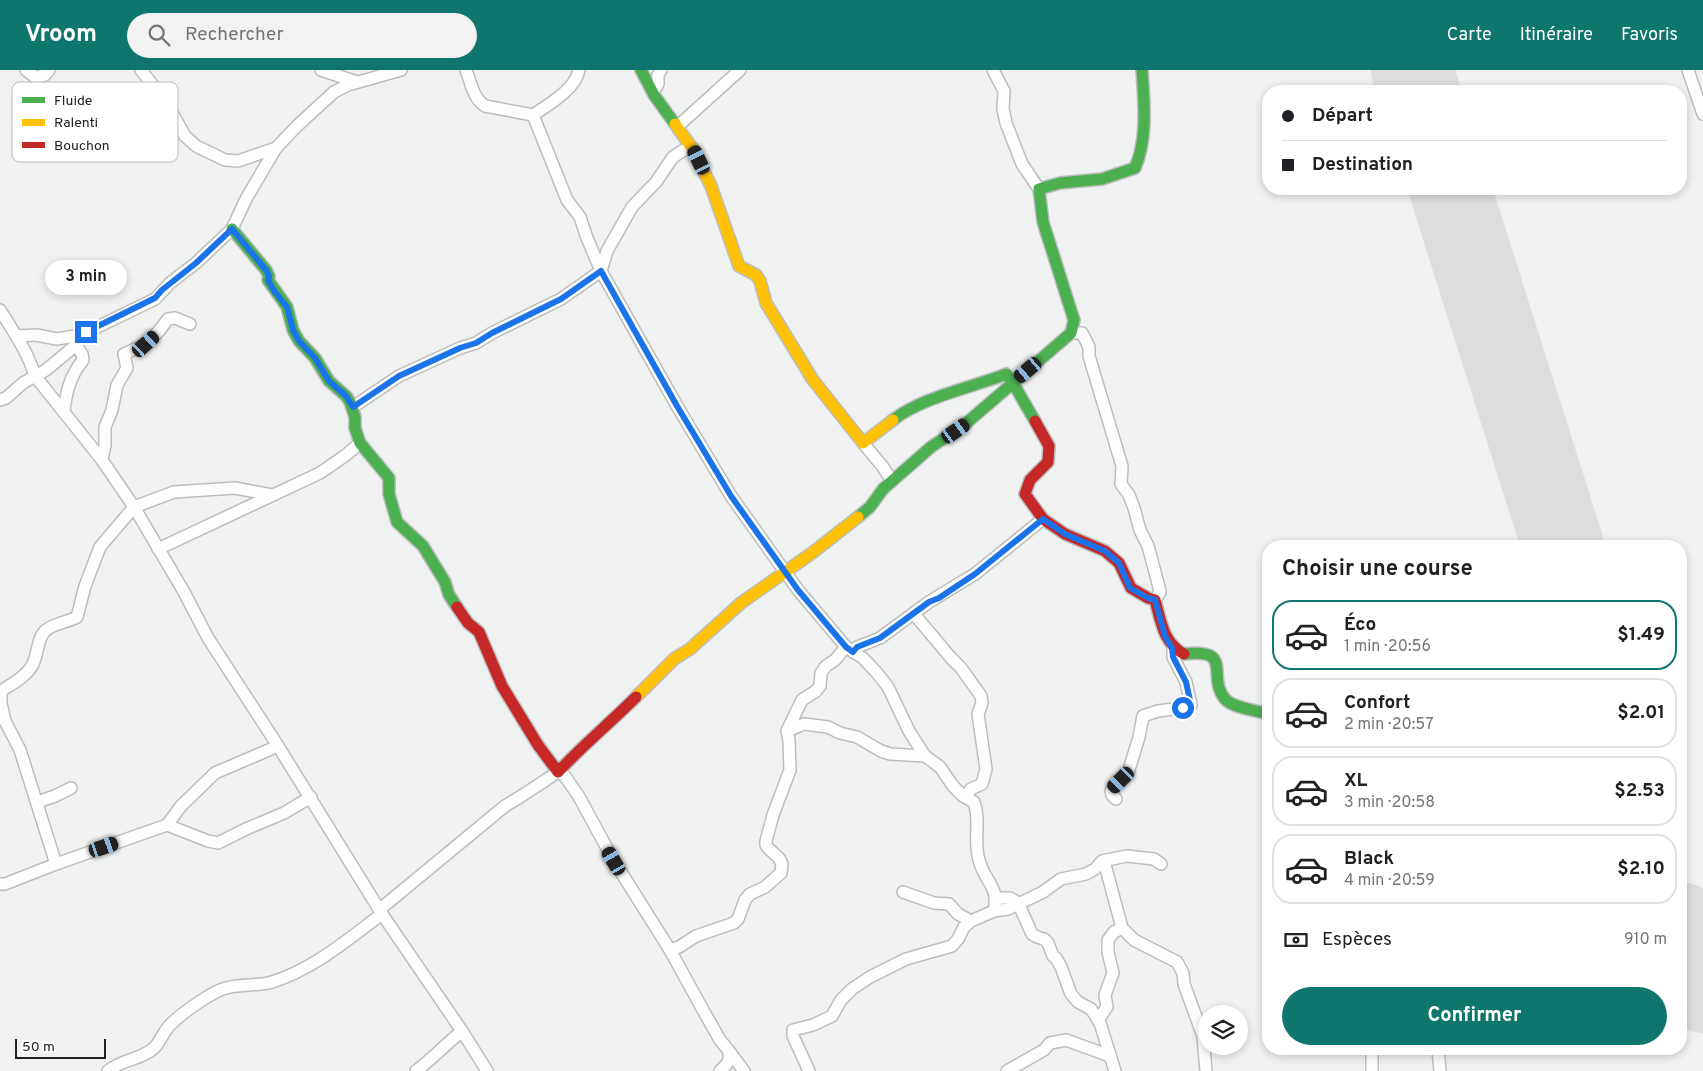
<!DOCTYPE html>
<html lang="fr">
<head>
<meta charset="utf-8">
<style>
	body { margin:0; font-family:Overpass,sans-serif; background:#f2f2f2; color:#202124; height:100vh; display:flex; flex-direction:column; font-size:19px; white-space:nowrap }
	* { box-sizing:border-box; margin:0 }
	p { font-size:16px; color:#757577 }
	.icon { flex:none; width:28px; height:28px; fill:none; stroke:currentColor; stroke-width:2; stroke-linecap:round; stroke-linejoin:round }
	.map { position:relative; flex:1; overflow:hidden }
	.details { position:absolute; left:1262px; top:470px; width:425px; height:515px; display:flex; flex-direction:column; background:#fff; border-radius:20px; box-shadow:0 2px 8px #0003 }
	.details>* { flex:none }
	.top-card { position:absolute; left:1262px; top:15px; width:425px; height:110px; border-radius:20px; box-shadow:0 2px 8px #0003; display:grid; align-content:center; height:110px; padding:0 20px; background:#fff }
	.fabs { position:absolute; left:1198px; top:935px; display:grid; gap:10px }
	.fabs a { display:grid; place-items:center; width:50px; height:50px; border-radius:50%; background:#fff; box-shadow:0 2px 8px #0003; font-size:25px }
	.scale { position:absolute; left:15px; bottom:12px; width:91px; box-sizing:border-box; padding-left:5px; border:2px solid #202120; border-top:0; font-size:14px; line-height:18px; white-space:nowrap; color:#202120; -webkit-text-stroke:4px #fff; paint-order:stroke }
	.end { position:absolute; width:22px; height:22px; margin:-11px; border:6px solid #1a73e8; background:#fff; box-shadow:0 0 0 2px #fff }
	.from { border-radius:50% }
	.bubble { position:absolute; height:35px; border-radius:18px; background:#fff; box-shadow:0 2px 8px #0003; font-size:16px; font-weight:700; line-height:35px; text-align:center }
	.car { position:absolute; width:15px; height:30px; margin:-15px -8px; border-radius:6px; box-shadow:0 0 4px 1px #0007; background:linear-gradient(#222 24%,#8ab4d8 0 40%,#222 0 76%,#8ab4d8 0 86%,#222 0) }
	.top-card b { display:flex; align-items:center; gap:18px; height:48px; font-size:19px }
	.top-card b+b { border-top:1px solid #e0e0e0 }
	.top-card i { width:12px; height:12px; background:#202124 }
	ul { padding:0; list-style:none }
	li { display:flex; align-items:center; gap:15px; height:70px; margin:0 10px 8px; padding:0 10px; border:2px solid #e0e0e0; border-radius:20px }
	li div { flex:1 }
	li b { display:block; font-size:19px }
	li em { font-style:normal; font-weight:700 }
	li.active { border-color:#0f766e }
	li>.icon { width:45px; height:45px; stroke-width:1.5 }
	h2 { padding:0 20px; font-size:22px; line-height:60px }
	.pay { display:flex; align-items:center; gap:12px; height:55px; padding:0 20px; font-size:19px }
	.pay p { margin-inline-start:auto }
	.action { display:flex; gap:10px; margin-top:auto; padding:10px 20px }
	.action a { flex:1; height:58px; border-radius:30px; background:#0f766e; color:#fff; font-size:20px; font-weight:700; line-height:58px; text-align:center }
	header { display:flex; align-items:center; gap:30px; box-sizing:border-box; height:70px; padding:0 25px; background:#0f766e; color:#fff }
	header strong { font-size:24px }
	nav { display:flex; gap:28px; margin-inline-start:auto; font-size:18px }
	.search { width:350px; height:45px; background:#f2f2f2; display:flex; align-items:center; gap:12px; box-sizing:border-box; padding:0 18px; border-radius:28px; color:#757577; font-size:19px }
	.map>svg:first-child { display:block }
	.lines { fill:none; stroke-linecap:round; stroke-linejoin:round }
	.runway { stroke:#dcdedc; stroke-width:82 }
	.street-casing { stroke:#bbbebd; stroke-width:14 }
	.fast-casing { stroke:#bbbebd; stroke-width:14 }
	.slow-casing { stroke:#bbbebd; stroke-width:14 }
	.jam-casing { stroke:#bbbebd; stroke-width:14 }
	.street { stroke:#fdfdfd; stroke-width:11 }
	.fast { stroke:#4caf50; stroke-width:11 }
	.slow { stroke:#ffc107; stroke-width:11 }
	.jam { stroke:#c62828; stroke-width:11 }
	.route { stroke:#1a73e8; stroke-width:6 }
	.key { fill:#fff; stroke:#bcbcbc; stroke-width:1 }
	.key-label { font-size:14px; fill:#202120 }
</style>
</head>
<body>
<header>
<strong>Vroom</strong>
<div class="search"><svg class="icon" aria-label="search" viewBox="0 0 24 24"><circle cx="10" cy="10" r="6"/><path d="M15 15l6 6"/></svg>Rechercher</div>
<nav><a>Carte</a><a>Itinéraire</a><a>Favoris</a></nav>
</header>
<div class="map">
<svg width="1703" height="1001" viewBox="0 0 1703 1001">
	<rect width="100%" height="100%" fill="#eff2f1"/>
	<g class="lines">
		<g class="runway">
			<path d="M 1412,0 L 1419,21"/>
			<path d="M 1450,119 L 1563,476"/>
			<path d="M 1681,853 L 1703,922"/>
		</g>
		<defs>
			<g id="street">
				<path d="M 26,0 L 35,7 L 45,5 L 49,0"/>
				<path d="M 141,0 L 166,32 L 185,66 L 196,76 L 225,90 L 238,91 L 276,78"/>
				<path d="M 321,0 L 357,12"/>
				<path d="M 466,0 C 471,13 473,28 485,36 L 533,45 L 567,130 L 580,147 L 587,168 L 601,201 L 677,336 L 731,426 L 798,520 L 846,577 L 863,588 L 877,603 L 888,617 L 909,661 L 925,686 L 940,697 L 953,716 L 963,726 L 974,732 C 981,751 973,771 979,790 C 984,811 1000,817 994,841"/>
				<path d="M 993,0 L 1004,21 L 1003,39 L 1006,53 L 1022,94 L 1039,119"/>
				<path d="M 1688,0 L 1703,44"/>
				<path d="M 653,22 L 658,14 L 658,5 L 661,0"/>
				<path d="M 533,45 C 548,35 576,19 579,0"/>
				<path d="M 678,56 L 740,0"/>
				<path d="M 0,240 C 13,261 28,282 35,306 L 102,390 L 134,437 L 184,522 L 208,568 L 278,676 L 382,844 L 462,961 L 487,1001"/>
				<path d="M 1071,263 L 1082,263 L 1089,277 L 1089,286 L 1122,396 L 1121,414 L 1129,425 L 1134,438 L 1140,460 L 1148,476 L 1159,517 L 1160,522 L 1155,530"/>
				<path d="M 16,266 L 36,265 L 57,269 L 81,265"/>
				<path d="M 0,330 L 6,328 L 23,313 L 46,300 L 76,275"/>
				<path d="M 353,337 L 399,306 L 460,278 L 476,273 L 492,263 L 561,229 L 601,201 L 607,181 L 632,137 L 656,112 L 673,87 L 684,80 L 692,78"/>
				<path d="M 64,342 C 66,322 70,306 83,290 L 82,284 L 76,275 L 81,265 L 155,229 L 170,213 L 196,193 L 232,159 L 246,129 L 276,78 L 297,56 L 334,22 L 348,15 L 401,0"/>
				<path d="M 863,373 L 883,397 L 892,411"/>
				<path d="M 102,390 L 105,375 L 105,357 L 112,340 L 117,315 L 127,298 L 124,284 L 146,274 L 159,261 L 168,249 L 175,248 L 190,254"/>
				<path d="M 158,479 L 320,403 L 346,385 L 360,373"/>
				<path d="M 914,544 L 951,588 L 961,598 L 981,626 L 982,633 L 978,644 L 986,699 L 982,714 L 971,719 L 966,727"/>
				<path d="M 853,582 L 857,577 L 880,568 L 929,532 L 975,504 L 1043,449"/>
				<path d="M 787,661 L 804,654 L 828,657 L 840,663 L 857,667 L 881,681 L 890,684 L 925,686"/>
				<path d="M 1116,729 L 1112,725 L 1111,721 L 1128,703 L 1139,667 L 1143,646 L 1158,641 L 1189,637 L 1191,635 L 1186,612 L 1173,587 L 1173,577"/>
				<path d="M 37,732 L 55,726 L 71,718"/>
				<path d="M 167,755 L 208,771 L 218,773 L 246,759 L 284,743 L 311,727"/>
				<path d="M 1104,791 L 1122,858 L 1134,870 L 1177,892 L 1183,903 L 1184,914 L 1203,966 L 1206,1001"/>
				<path d="M 56,794 L 20,680 L 5,651 L 1,633 L 1,621 C 12,614 27,606 33,594 C 38,584 37,569 45,561 C 54,553 66,553 77,547 L 85,516 L 100,477 L 134,437 L 174,422 L 235,418 L 272,425"/>
				<path d="M 0,814 L 5,814 L 56,794 L 167,755 L 181,736 L 215,703 L 278,676"/>
				<path d="M 903,822 L 934,833 L 949,834 L 958,844 L 971,851"/>
				<path d="M 996,828 L 1010,828 L 1018,833 L 1032,864 L 1037,867 L 1044,869 L 1048,873 L 1053,886 L 1056,888 L 1061,897 L 1071,924 L 1078,932 L 1091,939 L 1100,953 L 1115,1001"/>
				<path d="M 379,840 L 505,736 C 524,725 541,713 558,702 L 564,705 L 578,725 L 614,791 L 670,880 L 703,940 L 720,970 L 729,981 L 729,989 L 727,994 L 720,1001"/>
				<path d="M 670,880 L 679,877 L 696,866 L 734,853 L 738,849 L 745,830 L 750,824 L 765,817 L 781,803 L 782,794 L 779,788 L 769,779 L 766,775 L 766,771 L 773,745 L 790,700 L 789,670 L 787,661 L 802,630 L 816,621 L 820,616 L 821,603 L 826,596 L 835,590 L 846,577"/>
				<path d="M 1098,950 L 1107,937 L 1105,925 L 1113,903 L 1108,882 L 1108,870 L 1114,862 L 1122,858"/>
				<path d="M 1372,979 L 1372,1001"/>
				<path d="M 1438,979 L 1440,1001"/>
				<path d="M 729,981 L 744,1001"/>
				<path d="M 108,1001 C 122,989 142,990 155,977 C 161,970 164,961 170,955 C 182,943 205,927 220,920 C 237,913 255,917 272,912 C 314,899 348,869 382,844"/>
				<path d="M 416,1001 C 432,989 446,974 462,961"/>
				<path d="M 809,1001 L 793,966 L 793,960 L 813,955 L 832,946 L 841,930 L 852,919 L 870,907 L 906,889 L 952,876 L 958,869 L 964,857 L 971,851 L 994,841 L 1008,839 L 1043,822 L 1061,809 L 1086,804 L 1095,799 L 1102,791 L 1127,786 L 1154,789 L 1161,794"/>
				<path d="M 1007,1001 L 1044,980 L 1050,973 L 1066,970 L 1110,986"/>
			</g>
			<g id="fast">
				<path d="M 641,0 L 654,25 L 675,54"/>
				<path d="M 232,159 L 266,200 L 269,206 L 268,210 L 287,237 L 293,260 L 299,271 L 315,288 L 329,311 L 346,326 L 350,332 L 355,347 L 355,358 L 360,373 L 389,408 L 389,424 L 397,452 L 423,476 L 445,512 L 449,525 L 457,537"/>
				<path d="M 1035,351 L 1013,313 L 1071,263 L 1074,250 L 1043,152 L 1039,119 L 1060,113 L 1102,109 L 1135,98 C 1148,68 1144,32 1142,0"/>
				<path d="M 858,447 L 870,437 L 883,419 L 931,377 L 964,355 L 1013,313 L 1006,304 C 971,318 922,327 893,350"/>
				<path d="M 1184,584 C 1235,578 1206,606 1225,629 C 1233,638 1258,641 1269,644"/>
			</g>
			<g id="slow">
				<path d="M 675,54 L 692,78 L 711,116 L 739,196 L 756,205 L 760,211 L 766,233 L 813,310 L 863,373 L 893,350"/>
				<path d="M 636,627 L 674,589 L 690,579 L 741,533 L 812,483 L 858,447"/>
			</g>
			<g id="jam">
				<path d="M 1035,351 L 1049,376 L 1048,392 L 1030,410 L 1025,424 L 1043,449 L 1065,464 L 1105,481 L 1119,493 L 1131,518 L 1148,528 L 1155,530 C 1161,551 1163,573 1184,584"/>
				<path d="M 457,537 L 468,553 L 479,562 L 502,616 L 538,675 L 558,702 C 583,675 610,653 636,627"/>
			</g>
		</defs>
		<use href="#street" class="street-casing"/>
		<use href="#fast" class="fast-casing"/>
		<use href="#slow" class="slow-casing"/>
		<use href="#jam" class="jam-casing"/>
		<use href="#street" class="street"/>
		<use href="#fast" class="fast"/>
		<use href="#slow" class="slow"/>
		<use href="#jam" class="jam"/>
	</g>
	<g class="lines">
		<path class="route" d="M 86,262 L 155,228 L 162,220 L 196,193 L 232,159 L 266,200 L 269,206 L 268,210 L 275,222 L 287,237 L 293,260 L 299,271 L 315,288 L 329,311 L 346,326 L 353,337 L 399,306 L 460,278 L 476,273 L 492,263 L 561,229 L 601,201 L 677,336 L 731,426 L 798,520 L 846,577 L 853,582 L 857,577 L 880,568 L 929,532 L 939,528 L 975,504 L 1043,449 L 1065,464 L 1105,481 L 1119,493 L 1130,518 L 1148,528 L 1155,530 L 1165,566 L 1172,578 L 1173,587 L 1186,612 L 1191,635 L 1189,637 L 1183,638"/>
	</g>
	<rect x="12" y="12" width="166" height="80" rx="8" class="key"/>
	<rect x="22" y="27" width="23" height="6" fill="#4caf50"/>
	<rect x="22" y="49" width="23" height="7" fill="#ffc107"/>
	<rect x="22" y="72" width="23" height="6" fill="#c62828"/>
	<g class="key-label">
		<text x="54" y="35">Fluide</text>
		<text x="54" y="57">Ralenti</text>
		<text x="54" y="80">Bouchon</text>
	</g>
</svg>
<div class="fabs">
<a><svg class="icon" aria-label="layers" viewBox="0 0 24 24"><path d="M12 4l9 5-9 5-9-5zM3 14l9 5 9-5"/></svg></a>
</div>
<div class="scale">50 m</div>
<i class="end from" style="left:1183px;top:638px"></i>
<i class="end" style="left:86px;top:262px"></i>
<div class="bubble" style="left:45px;top:190px;width:82px">3 min</div>
<i class="car" style="left:699px;top:90px;rotate:334deg"></i>
<i class="car" style="left:146px;top:274px;rotate:48deg"></i>
<i class="car" style="left:1028px;top:300px;rotate:230deg"></i>
<i class="car" style="left:956px;top:361px;rotate:55deg"></i>
<i class="car" style="left:1121px;top:710px;rotate:225deg"></i>
<i class="car" style="left:104px;top:777px;rotate:71deg"></i>
<i class="car" style="left:614px;top:791px;rotate:330deg"></i>
<div class="top-card">
<b><i class="from"></i>Départ</b>
<b><i></i>Destination</b>
</div>
<section class="details">
<h2>Choisir une course</h2>
<ul>
<li class="active"><svg class="icon" aria-label="car" viewBox="0 0 24 24"><path d="M5 17H2v-5l4-1 3-4h7l3 4 3 1v5h-3M9 17h6M6 11h13"/><circle cx="7" cy="17" r="2"/><circle cx="17" cy="17" r="2"/></svg><div><b>Éco</b><p>1 min · 20:56</p></div><em>$1.49</em></li>
<li><svg class="icon" aria-label="car" viewBox="0 0 24 24"><path d="M5 17H2v-5l4-1 3-4h7l3 4 3 1v5h-3M9 17h6M6 11h13"/><circle cx="7" cy="17" r="2"/><circle cx="17" cy="17" r="2"/></svg><div><b>Confort</b><p>2 min · 20:57</p></div><em>$2.01</em></li>
<li><svg class="icon" aria-label="car" viewBox="0 0 24 24"><path d="M5 17H2v-5l4-1 3-4h7l3 4 3 1v5h-3M9 17h6M6 11h13"/><circle cx="7" cy="17" r="2"/><circle cx="17" cy="17" r="2"/></svg><div><b>XL</b><p>3 min · 20:58</p></div><em>$2.53</em></li>
<li><svg class="icon" aria-label="car" viewBox="0 0 24 24"><path d="M5 17H2v-5l4-1 3-4h7l3 4 3 1v5h-3M9 17h6M6 11h13"/><circle cx="7" cy="17" r="2"/><circle cx="17" cy="17" r="2"/></svg><div><b>Black</b><p>4 min · 20:59</p></div><em>$2.10</em></li>
</ul>
<div class="pay"><svg class="icon" aria-label="cash" viewBox="0 0 24 24"><path d="M3 7h18v10H3z"/><circle cx="12" cy="12" r="2"/></svg>Espèces<p>910 m</p></div>
<div class="action"><a>Confirmer</a></div>
</section>
</div>
</body>
</html>
